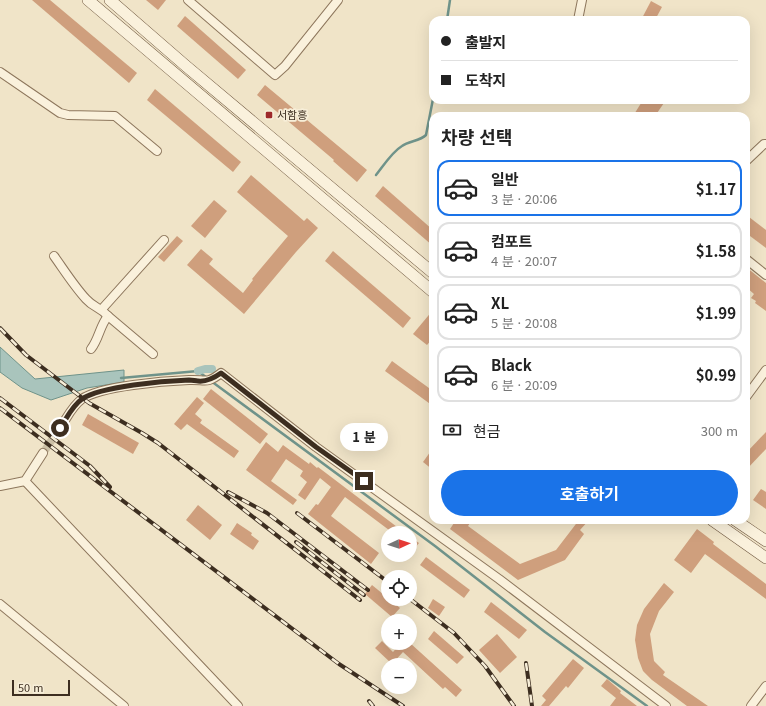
<!DOCTYPE html>
<html lang="ko">
<head>
<meta charset="utf-8">
<style>
	body { margin:0; font-family:Georgia,"Noto Sans KR",serif; background:#f2f2f2; color:#222; height:100vh; display:flex; flex-direction:column; font-size:15px; white-space:nowrap }
	* { box-sizing:border-box; margin:0 }
	p { font-size:13px; color:#767676 }
	.icon { flex:none; width:22px; height:22px; fill:none; stroke:currentColor; stroke-width:2; stroke-linecap:round; stroke-linejoin:round }
	.map { position:relative; flex:1; overflow:hidden }
	.sheet { position:absolute; left:429px; top:112px; width:321px; height:412px; display:flex; flex-direction:column; background:#fff; border-radius:12px; box-shadow:0 4px 16px #0002 }
	.sheet>* { flex:none }
	.banner { position:absolute; left:429px; top:16px; width:321px; height:88px; border-radius:12px; box-shadow:0 4px 16px #0002; display:grid; align-content:center; height:88px; padding:0 12px; background:#fff }
	.needle { width:26px; rotate:87deg }
	.controls { position:absolute; left:381px; top:526px; display:grid; gap:8px }
	.controls a { display:grid; place-items:center; width:36px; height:36px; border-radius:50%; background:#fff; box-shadow:0 4px 16px #0002; font-size:20px }
	.scale { position:absolute; left:12px; bottom:10px; width:58px; box-sizing:border-box; padding-left:4px; border:2px solid #3d2e20; border-top:0; font-size:11px; line-height:14px; white-space:nowrap; color:#3d2e20; -webkit-text-stroke:3px #f7eed8; paint-order:stroke }
	.end { position:absolute; width:18px; height:18px; margin:-9px; border:5px solid #3d2e20; background:#fff; box-shadow:0 0 0 2px #fff }
	.from { border-radius:50% }
	.bubble { position:absolute; height:28px; border-radius:14px; background:#fff; box-shadow:0 4px 16px #0002; font-size:13px; font-weight:700; line-height:28px; text-align:center }
	.banner b { display:flex; align-items:center; gap:14px; height:38px; font-size:15px }
	.banner b+b { border-top:1px solid #e0e0e0 }
	.banner i { width:10px; height:10px; background:#222 }
	ul { padding:0; list-style:none }
	li { display:flex; align-items:center; gap:12px; height:56px; margin:0 8px 6px; padding:0 4px; border:2px solid #e0e0e0; border-radius:12px }
	li div { flex:1 }
	li b { display:block; font-size:15px }
	li em { font-style:normal; font-weight:700 }
	li.active { border-color:#1a73e8 }
	li>.icon { width:36px; height:36px; stroke-width:1.5 }
	h2 { padding:0 12px; font-size:18px; line-height:48px }
	.pay { display:flex; align-items:center; gap:10px; height:44px; padding:0 12px; font-size:15px }
	.pay p { margin-inline-start:auto }
	.cta { display:flex; gap:8px; margin-top:auto; padding:8px 12px }
	.cta a { flex:1; height:46px; border-radius:24px; background:#1a73e8; color:#fff; font-size:16px; font-weight:700; line-height:46px; text-align:center }
	.map>svg:first-child { display:block }
	.water { fill:#a9c4bc; stroke:#6f938a }
	.lines { fill:none; stroke-linecap:round; stroke-linejoin:round }
	.stream { stroke:#6f938a; stroke-width:2.5 }
	.canal { stroke:#a9c4bc; stroke-width:8 }
	.building { fill:#cf9f7d }
	.minor-tunnel { stroke:#ccc0a6; stroke-width:8; stroke-dasharray:8 4; stroke-linecap:butt }
	.minor-casing { stroke:#8d765c; stroke-width:10 }
	.secondary-casing { stroke:#6f573f; stroke-width:12 }
	.minor { stroke:#faf1dc; stroke-width:8 }
	.secondary { stroke:#faf1dc; stroke-width:11 }
	.rail-casing { stroke:#3d2e20; stroke-width:4 }
	.rail { stroke:#f7eed8; stroke-width:2.5; stroke-dasharray:8; stroke-linecap:butt }
	.route { stroke:#3d2e20; stroke-width:5 }
	.poi-dot { fill:#9e2a2b; stroke:#f7eed8; stroke-width:1.5 }
	.labels { text-anchor:middle; stroke-width:3.5; stroke-linejoin:round; paint-order:stroke }
	.poi-label { font-size:11px; fill:#3d2e20; stroke:#f7eed8; text-anchor:start }
</style>
</head>
<body>
<div class="map">
<svg width="766" height="706" viewBox="0 0 766 706">
	<rect width="100%" height="100%" fill="#f0e4c8"/>
	<path class="water" d="M 0,347 L 35,379 L 124,370 L 124,382 L 87,388 L 51,400 L 22,388 L 0,372 Z"/>
	<g class="lines">
		<g class="stream">
			<path d="M 447,20 L 450,0"/>
			<path d="M 376,175 C 384,165 392,152 402,146 C 409,141 420,141 426,135 L 433,99"/>
			<path d="M 121,378 L 198,371 L 207,378"/>
			<path d="M 211,381 L 435,546 L 545,632 L 647,706"/>
		</g>
		<path class="canal" d="M 198,371 L 205,369 L 212,369"/>
	</g>
	<g class="building">
		<path d="M 32,0 L 50,0 L 137,73 L 129,83 Z"/>
		<path d="M 146,0 L 166,0 L 158,10 Z"/>
		<path d="M 651,1 L 662,7 L 655,20 L 641,20 Z"/>
		<path d="M 185,16 L 246,70 L 238,79 L 177,26 Z"/>
		<path d="M 265,85 L 367,170 L 357,182 L 333,161 L 334,160 L 257,95 Z"/>
		<path d="M 155,89 L 241,162 L 233,172 L 147,100 Z"/>
		<path d="M 643,100 L 666,100 L 655,116 L 633,116 Z"/>
		<path d="M 251,175 L 304,221 L 307,218 L 318,228 L 296,252 L 244,314 L 187,265 L 201,249 L 213,259 L 209,264 L 243,293 L 253,280 L 252,279 L 288,236 L 237,192 Z"/>
		<path d="M 383,186 L 433,230 L 433,246 L 375,196 Z"/>
		<path d="M 214,200 L 227,211 L 205,238 L 191,226 Z"/>
		<path d="M 749,217 L 766,230 L 766,248 L 746,233 L 746,221 Z"/>
		<path d="M 177,236 L 183,241 L 164,262 L 158,257 Z"/>
		<path d="M 333,251 L 411,318 L 403,328 L 325,261 Z"/>
		<path d="M 746,267 L 766,283 L 766,311 L 755,303 L 756,301 L 751,298 L 754,294 L 746,287 Z"/>
		<path d="M 433,310 L 433,338 L 427,345 L 413,334 Z"/>
		<path d="M 392,361 L 433,391 L 433,406 L 385,371 Z"/>
		<path d="M 211,389 L 268,434 L 260,444 L 203,399 Z"/>
		<path d="M 197,397 L 204,403 L 195,414 L 202,420 L 200,423 L 239,451 L 234,458 L 187,424 L 181,430 L 174,424 Z"/>
		<path d="M 88,414 L 139,443 L 133,454 L 82,425 Z"/>
		<path d="M 766,432 L 766,449 L 746,470 L 746,453 Z"/>
		<path d="M 266,442 L 278,452 L 283,445 L 309,464 L 310,462 L 317,468 L 318,467 L 405,533 L 393,533 L 345,497 L 331,516 L 379,553 L 371,564 L 308,514 L 316,504 L 318,505 L 331,487 L 320,478 L 305,500 L 298,495 L 307,482 L 300,476 L 303,471 L 286,459 L 271,481 L 297,500 L 293,505 L 246,470 Z"/>
		<path d="M 433,448 L 433,470 L 423,462 Z"/>
		<path d="M 761,489 L 766,492 L 766,509 L 753,500 Z"/>
		<path d="M 198,505 L 222,525 L 210,540 L 186,520 Z"/>
		<path d="M 456,520 L 472,520 L 468,526 L 520,564 L 556,550 L 579,520 L 589,520 L 580,530 L 584,534 L 565,560 L 518,580 L 450,529 Z"/>
		<path d="M 237,523 L 252,533 L 251,535 L 259,541 L 253,550 L 230,534 Z"/>
		<path d="M 697,529 L 714,542 L 713,544 L 766,584 L 766,599 L 705,554 L 691,573 L 674,560 Z"/>
		<path d="M 410,537 L 419,543 L 414,549 L 410,546 Z"/>
		<path d="M 426,557 L 470,590 L 464,598 L 420,565 Z"/>
		<path d="M 664,583 L 674,592 L 659,611 L 650,634 L 654,661 L 665,672 L 663,675 L 708,706 L 687,706 L 652,680 L 643,671 L 638,658 L 635,640 L 637,625 L 644,609 Z"/>
		<path d="M 372,585 L 400,608 L 392,617 L 365,594 Z"/>
		<path d="M 433,599 L 445,607 L 439,616 L 428,608 Z"/>
		<path d="M 491,602 L 527,630 L 519,639 L 484,612 Z"/>
		<path d="M 434,631 L 464,657 L 457,664 L 428,639 Z"/>
		<path d="M 497,634 L 517,657 L 500,673 L 479,650 Z"/>
		<path d="M 382,641 L 393,652 L 401,643 L 410,643 L 462,690 L 456,697 L 445,687 L 443,689 L 403,652 L 392,664 L 375,648 Z"/>
		<path d="M 573,659 L 584,668 L 568,688 L 566,686 L 549,706 L 541,706 L 546,700 L 542,696 Z"/>
		<path d="M 607,679 L 621,691 L 620,693 L 637,706 L 610,706 L 616,698 L 601,686 Z"/>
	</g>
	<g class="lines">
		<path class="minor-tunnel" d="M 43,453 L 60,428"/>
		<defs>
			<g id="minor">
				<path d="M 188,0 L 275,75 L 285,66 L 338,0"/>
				<path d="M 578,20 L 582,0"/>
				<path d="M 0,72 L 60,113 L 68,115 L 115,116 L 157,151"/>
				<path d="M 746,161 L 764,144 L 766,144"/>
				<path d="M 54,256 C 64,270 74,286 86,299 C 94,308 100,307 108,316 L 153,354"/>
				<path d="M 746,259 L 766,275"/>
				<path d="M 102,309 L 164,240"/>
				<path d="M 91,349 C 99,339 100,325 108,316"/>
				<path d="M 746,397 L 766,370"/>
				<path d="M 60,428 C 67,418 72,406 82,399 C 100,386 165,381 189,380 C 205,379 206,385 221,373 L 316,447 L 499,579 L 666,706"/>
				<path d="M 25,481 L 238,706"/>
				<path d="M 0,486 L 25,481 L 43,453"/>
				<path d="M 0,604 L 124,706"/>
				<path d="M 751,706 L 766,686"/>
			</g>
			<g id="secondary">
				<path d="M 88,0 L 433,292"/>
				<path d="M 110,0 L 186,66 L 433,273"/>
				<path d="M 712,520 L 766,558"/>
				<path d="M 735,520 L 766,541"/>
			</g>
		</defs>
		<use href="#minor" class="minor-casing"/>
		<use href="#secondary" class="secondary-casing"/>
		<use href="#minor" class="minor"/>
		<use href="#secondary" class="secondary"/>
		<defs>
			<g id="rail">
				<path d="M 0,328 L 26,355 L 89,403 L 142,433 L 158,443 L 360,600"/>
				<path d="M 0,398 L 90,466 L 110,487"/>
				<path d="M 0,408 L 339,664 L 403,706"/>
				<path d="M 228,492 L 267,513 L 368,590"/>
				<path d="M 297,513 L 388,582"/>
				<path d="M 296,542 L 364,595"/>
				<path d="M 410,599 L 454,633 L 485,666 L 514,706"/>
				<path d="M 526,663 L 532,706"/>
				<path d="M 369,701 L 373,706"/>
			</g>
		</defs>
		<use href="#rail" class="rail-casing"/>
		<use href="#rail" class="rail"/>
	</g>
	<g class="lines">
		<path class="route" d="M 60,428 C 67,418 72,406 82,399 C 101,386 165,381 189,380 C 193,380 195,381 198,381 C 207,382 214,378 221,373 L 316,447 L 364,481"/>
	</g>
	<rect class="poi-dot" x="265" y="111" width="8" height="8" rx="2"/>
	<g class="labels">
		<g class="poi-label">
			<text x="277" y="119">서함흥</text>
		</g>
	</g>
</svg>
<div class="controls">
<a><svg class="needle" viewBox="-14 -14 28 28"><path d="M0-13l5 13h-10z" fill="#e53935"/><path d="M0 13l5-13h-10z" fill="#767676"/></svg></a>
<a><svg class="icon" aria-label="locate" viewBox="0 0 24 24"><circle cx="12" cy="12" r="6"/><path d="M12 2v4M12 18v4M2 12h4M18 12h4"/></svg></a>
<a>+</a>
<a>−</a>
</div>
<div class="scale">50 m</div>
<i class="end from" style="left:60px;top:428px"></i>
<i class="end" style="left:364px;top:481px"></i>
<div class="bubble" style="left:340px;top:423px;width:48px">1 분</div>
<div class="banner">
<b><i class="from"></i>출발지</b>
<b><i></i>도착지</b>
</div>
<section class="sheet">
<h2>차량 선택</h2>
<ul>
<li class="active"><svg class="icon" aria-label="car" viewBox="0 0 24 24"><path d="M5 17H2v-5l4-1 3-4h7l3 4 3 1v5h-3M9 17h6M6 11h13"/><circle cx="7" cy="17" r="2"/><circle cx="17" cy="17" r="2"/></svg><div><b>일반</b><p>3 분 · 20:06</p></div><em>$1.17</em></li>
<li><svg class="icon" aria-label="car" viewBox="0 0 24 24"><path d="M5 17H2v-5l4-1 3-4h7l3 4 3 1v5h-3M9 17h6M6 11h13"/><circle cx="7" cy="17" r="2"/><circle cx="17" cy="17" r="2"/></svg><div><b>컴포트</b><p>4 분 · 20:07</p></div><em>$1.58</em></li>
<li><svg class="icon" aria-label="car" viewBox="0 0 24 24"><path d="M5 17H2v-5l4-1 3-4h7l3 4 3 1v5h-3M9 17h6M6 11h13"/><circle cx="7" cy="17" r="2"/><circle cx="17" cy="17" r="2"/></svg><div><b>XL</b><p>5 분 · 20:08</p></div><em>$1.99</em></li>
<li><svg class="icon" aria-label="car" viewBox="0 0 24 24"><path d="M5 17H2v-5l4-1 3-4h7l3 4 3 1v5h-3M9 17h6M6 11h13"/><circle cx="7" cy="17" r="2"/><circle cx="17" cy="17" r="2"/></svg><div><b>Black</b><p>6 분 · 20:09</p></div><em>$0.99</em></li>
</ul>
<div class="pay"><svg class="icon" aria-label="cash" viewBox="0 0 24 24"><path d="M3 7h18v10H3z"/><circle cx="12" cy="12" r="2"/></svg>현금<p>300 m</p></div>
<div class="cta"><a>호출하기</a></div>
</section>
</div>
</body>
</html>
